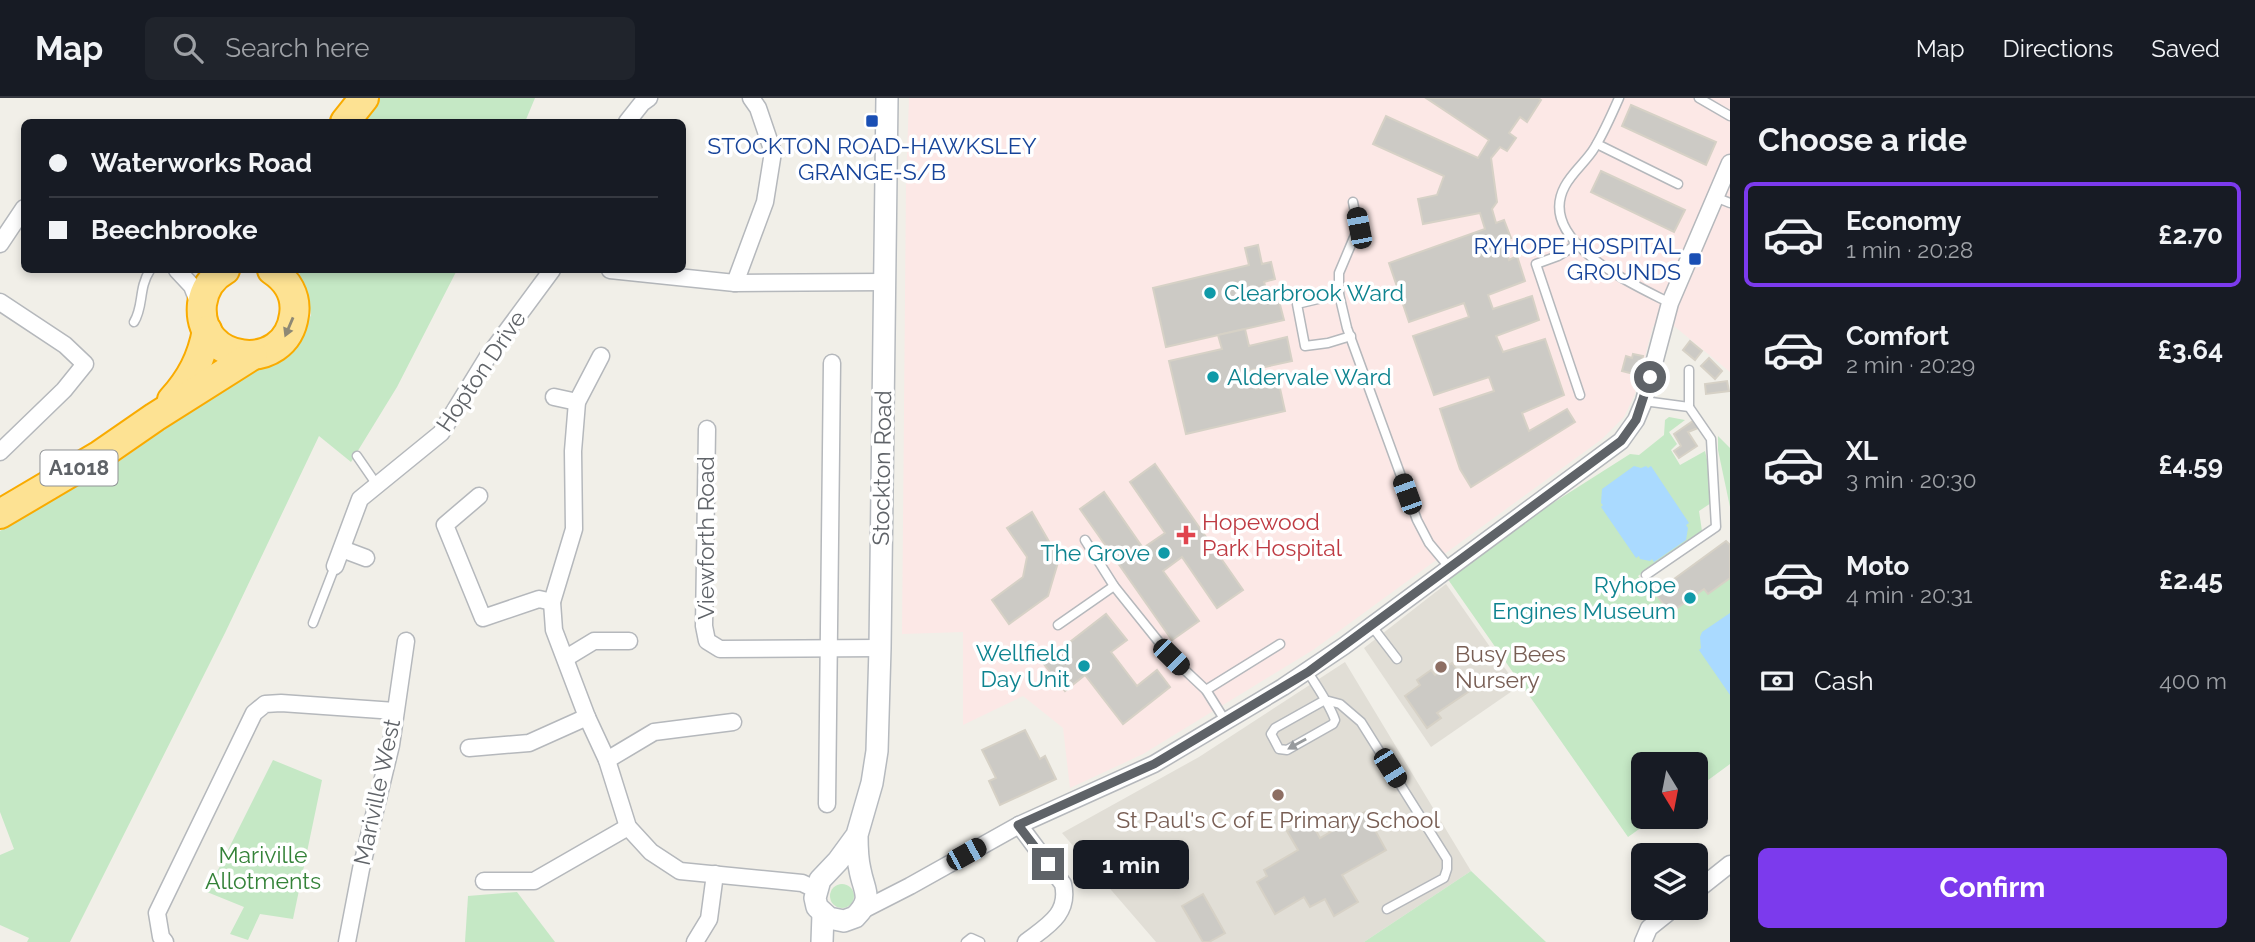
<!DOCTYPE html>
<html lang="en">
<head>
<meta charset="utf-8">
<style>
	body { margin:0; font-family:Raleway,sans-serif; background:#20242c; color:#f1f3f6; height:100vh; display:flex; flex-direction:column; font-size:26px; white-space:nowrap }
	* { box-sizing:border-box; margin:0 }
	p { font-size:23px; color:#9ea1a6 }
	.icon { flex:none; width:38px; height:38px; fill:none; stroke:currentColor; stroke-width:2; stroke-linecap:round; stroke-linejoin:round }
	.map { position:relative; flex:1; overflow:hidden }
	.sheet { display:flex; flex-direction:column; background:#171b24; width:525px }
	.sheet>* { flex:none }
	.guide { position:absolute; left:21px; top:21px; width:665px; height:154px; border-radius:10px; box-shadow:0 4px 10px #0003; display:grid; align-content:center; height:154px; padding:0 28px; background:#171b24 }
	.needle { width:46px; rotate:170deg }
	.controls { position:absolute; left:1631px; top:654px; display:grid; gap:14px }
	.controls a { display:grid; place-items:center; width:77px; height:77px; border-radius:10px; background:#171b24; box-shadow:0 4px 10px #0003; font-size:35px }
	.end { position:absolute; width:32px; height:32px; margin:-16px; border:9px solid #5f6368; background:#fff; box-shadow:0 0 0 4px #fff }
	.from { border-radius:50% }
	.bubble { position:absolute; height:49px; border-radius:10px; background:#171b24; box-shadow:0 4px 10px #0003; font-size:23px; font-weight:700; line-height:49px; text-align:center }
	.car { position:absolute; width:21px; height:42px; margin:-21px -10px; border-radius:9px; box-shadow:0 0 5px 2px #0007; background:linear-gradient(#222 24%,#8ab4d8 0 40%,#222 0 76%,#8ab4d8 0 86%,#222 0) }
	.guide b { display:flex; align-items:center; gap:24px; height:66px; font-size:26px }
	.guide b+b { border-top:2px solid #363941 }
	.guide i { width:18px; height:18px; background:#f1f3f6 }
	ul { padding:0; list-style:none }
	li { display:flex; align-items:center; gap:21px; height:105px; margin:0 14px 10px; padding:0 14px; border:4px solid transparent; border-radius:10px }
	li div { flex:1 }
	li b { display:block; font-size:26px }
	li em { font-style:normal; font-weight:700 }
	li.selected { border-color:#7c3aed }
	li>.icon { width:63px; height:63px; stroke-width:1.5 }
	h2 { padding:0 28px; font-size:32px; line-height:84px }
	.pay { display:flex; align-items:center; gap:18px; height:77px; padding:0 28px; font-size:26px }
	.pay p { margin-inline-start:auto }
	.action { display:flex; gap:14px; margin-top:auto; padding:14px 28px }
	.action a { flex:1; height:80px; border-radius:10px; background:#7c3aed; color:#fff; font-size:28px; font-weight:700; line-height:80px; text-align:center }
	header { display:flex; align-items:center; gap:42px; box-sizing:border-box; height:98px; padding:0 35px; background:#171b24; border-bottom:2px solid #363941 }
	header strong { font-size:33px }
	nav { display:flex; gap:38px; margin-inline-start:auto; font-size:24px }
	.search { width:490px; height:63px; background:#20242c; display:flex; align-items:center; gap:18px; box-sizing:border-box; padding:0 24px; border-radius:10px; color:#9ea1a6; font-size:26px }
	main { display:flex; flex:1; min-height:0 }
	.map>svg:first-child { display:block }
	.education { fill:#e1ded6 }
	.medical { fill:#fce8e6 }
	.green { fill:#c5e8c5 }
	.water { fill:#aadaff }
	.building { fill:#cccac5; stroke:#d6d1c6; stroke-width:2 }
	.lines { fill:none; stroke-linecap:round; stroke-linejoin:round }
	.lane-casing { stroke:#b5b8bc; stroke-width:11 }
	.street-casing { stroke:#b5b8bc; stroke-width:19 }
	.secondary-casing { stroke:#b6babf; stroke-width:24 }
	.highway-casing { stroke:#f9ab00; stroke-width:32 }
	.lane { stroke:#fff; stroke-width:8 }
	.street { stroke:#fff; stroke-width:16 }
	.secondary { stroke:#fff; stroke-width:21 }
	.highway { stroke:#fde293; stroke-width:28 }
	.oneway { fill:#8e8975 }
	.oneway2 { fill:#979a9d }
	.route { stroke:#5f6368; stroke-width:9 }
	.transit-dot { fill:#1a4fb4; stroke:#fff; stroke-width:2.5 }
	.culture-dot { fill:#0f9aa8; stroke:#fff; stroke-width:2.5 }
	.health-dot { fill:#e0444e; stroke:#fff; stroke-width:2.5 }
	.education-dot { fill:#8d6e63; stroke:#fff; stroke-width:2.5 }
	.labels { text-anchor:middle; stroke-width:7; stroke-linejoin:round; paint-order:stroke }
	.shield { fill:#fff; stroke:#8f9295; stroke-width:2 }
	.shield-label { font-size:21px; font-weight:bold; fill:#5f6368 }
	.transit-label { font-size:23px; fill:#164399; stroke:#fff }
	.culture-label { font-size:23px; fill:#0d838f; stroke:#fff; text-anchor:end }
	.street-label { font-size:23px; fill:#5f6368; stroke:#fff }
	.health-label { font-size:23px; fill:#be3a42; stroke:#fff; text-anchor:start }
	.education-label { font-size:23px; fill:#785e54; stroke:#fff; text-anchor:start }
	.park-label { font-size:23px; fill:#348238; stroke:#fff }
</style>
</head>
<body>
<header>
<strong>Map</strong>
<div class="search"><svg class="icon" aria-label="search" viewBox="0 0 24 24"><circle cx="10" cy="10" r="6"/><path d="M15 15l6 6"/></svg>Search here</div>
<nav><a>Map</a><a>Directions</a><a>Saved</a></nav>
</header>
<main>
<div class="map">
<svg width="1730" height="844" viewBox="0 0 1730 844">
	<rect width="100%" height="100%" fill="#f1efe8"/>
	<g class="education">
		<path d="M 1446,486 L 1518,589 L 1431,649 L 1364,550 Z"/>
		<path d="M 1345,564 L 1471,773 L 1364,844 L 1156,844 L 1062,735 L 1199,659 Z"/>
	</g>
	<path class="medical" d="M 909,0 L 1730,0 L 1730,274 L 1674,228 L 1653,228 L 1635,296 L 1624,319 L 1602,341 L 1313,552 L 1143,656 L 1070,690 L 1063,630 L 1023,598 L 963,627 L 963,534 L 902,536 L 906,86 Z"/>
	<g class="green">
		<path d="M 380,0 L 535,0 L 525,24 L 361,24 Z"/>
		<path d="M 298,172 L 457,172 L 397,289 L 351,364 L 319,338 L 225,535 L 70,844 L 27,844 L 29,840 L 0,827 L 0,757 L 14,751 L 0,714 L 0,433 L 121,362 L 211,299 L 259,271 L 277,264 L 296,249 L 311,217 L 306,193 Z"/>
		<path d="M 1669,319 L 1685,322 L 1669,334 L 1677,346 L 1671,352 L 1680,367 L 1705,353 L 1710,375 L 1711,405 L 1699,413 L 1702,433 L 1638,478 L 1651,496 L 1655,495 L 1670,515 L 1704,491 L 1730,480 L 1730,666 L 1696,691 L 1696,667 L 1643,667 L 1643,719 L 1656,719 L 1628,739 L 1447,480 L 1534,417 L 1630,356 L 1639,357 L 1664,337 L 1665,322 Z"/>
		<path d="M 1718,338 L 1730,350 L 1730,409 L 1718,352 Z"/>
		<path d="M 273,662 L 322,682 L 293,821 L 260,816 L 248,842 L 230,836 L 244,809 L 207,794 Z"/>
		<path d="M 1471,773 L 1546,844 L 1364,844 Z"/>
		<circle cx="842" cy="798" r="12"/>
		<path d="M 517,794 L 555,844 L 465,844 L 468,798 Z"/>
	</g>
	<g class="water">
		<path d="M 1634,368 L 1641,370 L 1646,368 L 1648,370 L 1651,368 L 1689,425 L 1686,427 L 1688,430 L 1686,442 L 1654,464 L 1652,461 L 1650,463 L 1640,461 L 1639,458 L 1636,460 L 1601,409 L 1603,407 L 1601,405 L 1602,391 Z"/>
		<path d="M 1730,515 L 1730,597 L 1699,552 L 1701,550 L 1700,539 L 1702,534 Z"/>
	</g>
	<g class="building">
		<path d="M 1426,0 L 1538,0 L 1541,2 L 1527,24 L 1520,19 L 1509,35 L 1516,40 L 1507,53 L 1500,49 L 1491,60 L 1497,104 L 1492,111 L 1496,125 L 1504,122 L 1511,140 L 1503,142 L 1509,162 L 1517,158 L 1525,183 L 1488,197 L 1493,211 L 1532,198 L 1539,222 L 1496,238 L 1503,254 L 1545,241 L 1564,297 L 1522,315 L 1529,333 L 1567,311 L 1575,324 L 1471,389 L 1460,371 L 1440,311 L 1494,293 L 1489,279 L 1434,297 L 1413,238 L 1469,219 L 1464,205 L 1409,224 L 1389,165 L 1485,131 L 1480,115 L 1423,126 L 1418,101 L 1437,97 L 1444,78 L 1373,46 L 1386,18 L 1478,60 L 1489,42 Z"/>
		<path d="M 1631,7 L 1716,44 L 1706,67 L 1622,28 Z"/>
		<path d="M 1601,73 L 1685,112 L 1674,134 L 1591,94 Z"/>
		<path d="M 1258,147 L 1262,166 L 1271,164 L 1275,181 L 1264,184 L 1269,202 L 1278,199 L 1284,222 L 1166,249 L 1153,190 L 1249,167 L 1245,150 Z"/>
		<path d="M 1245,231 L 1249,248 L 1287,239 L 1292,263 L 1251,272 L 1256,291 L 1279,286 L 1285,313 L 1186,336 L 1169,263 L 1222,251 L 1218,237 Z"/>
		<path d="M 1690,243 L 1702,253 L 1695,262 L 1683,252 Z"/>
		<path d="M 1633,256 L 1643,258 L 1638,277 L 1622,273 L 1626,258 L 1632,260 Z"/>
		<path d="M 1709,260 L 1722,273 L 1715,281 L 1701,268 Z"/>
		<path d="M 1727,283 L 1729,293 L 1706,296 L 1705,286 Z"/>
		<path d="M 1693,323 L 1698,330 L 1688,334 L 1697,348 L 1679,360 L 1674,353 L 1681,348 L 1674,336 Z"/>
		<path d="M 1155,366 L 1243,492 L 1217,510 L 1182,459 L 1163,473 L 1199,523 L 1172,542 L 1080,411 L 1104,394 L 1143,450 L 1165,435 L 1130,384 Z"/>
		<path d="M 1032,414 L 1059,461 L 1048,498 L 1009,526 L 992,502 L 1023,479 L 1027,459 L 1007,430 Z"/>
		<path d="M 1726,443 L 1730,447 L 1730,480 L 1708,496 L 1704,491 L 1670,515 L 1655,495 Z"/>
		<path d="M 1106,516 L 1127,542 L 1111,554 L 1137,588 L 1157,572 L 1170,589 L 1123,626 L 1085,577 L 1065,593 L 1043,565 Z"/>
		<path d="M 1452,565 L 1471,592 L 1437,615 L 1441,620 L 1427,630 L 1405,598 L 1420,587 L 1417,582 L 1431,572 L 1435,577 Z"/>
		<path d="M 1025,632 L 1040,661 L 1045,658 L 1056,681 L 1000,707 L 989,683 L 996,680 L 982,652 Z"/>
		<path d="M 1365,714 L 1386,752 L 1342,777 L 1358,804 L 1334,818 L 1325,801 L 1310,809 L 1304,799 L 1275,816 L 1257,784 L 1267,778 L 1264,772 L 1298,752 L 1287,733 L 1309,720 L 1320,740 Z"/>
		<path d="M 1203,796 L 1225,835 L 1209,844 L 1203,844 L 1182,808 Z"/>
	</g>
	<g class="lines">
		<defs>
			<g id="lane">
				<path d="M 1619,0 C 1612,16 1604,34 1595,49 C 1587,63 1573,73 1565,88 C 1535,143 1633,186 1670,205"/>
				<path d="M 1699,0 L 1730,18"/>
				<path d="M 1597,46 L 1678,86"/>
				<path d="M 1715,99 L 1730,105"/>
				<path d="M 1353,104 L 1358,130 L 1339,175 L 1339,196 L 1347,230 L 1417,422 L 1429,445 L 1449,469"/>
				<path d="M 1578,146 L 1558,158 L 1536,166 L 1580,297"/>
				<path d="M 1339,196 L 1297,206 L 1305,248 L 1328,245 L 1351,238"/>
				<path d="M 134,224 C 144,208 138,191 150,172"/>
				<path d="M 1689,272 L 1689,309"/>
				<path d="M 1644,303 L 1689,309 L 1711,341 L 1716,429 L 1646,477"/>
				<path d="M 357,358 L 377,387"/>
				<path d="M 1085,442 L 1114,488 L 1171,559 L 1206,592 L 1226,624"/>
				<path d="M 313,525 L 335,468"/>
				<path d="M 1058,527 L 1114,488"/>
				<path d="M 1371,527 L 1397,561"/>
				<path d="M 1308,574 C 1317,589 1329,605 1335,622 L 1333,626 L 1287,652 L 1279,651 L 1271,636 L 1275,630 L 1325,602 L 1340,606 L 1361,624 L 1447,761 L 1447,771 L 1444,780 L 1387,811"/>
				<path d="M 1206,592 L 1280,546"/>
				<path d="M 966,844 L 971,840 L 980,844"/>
			</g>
			<g id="street">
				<path d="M 627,24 L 642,5 L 649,0"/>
				<path d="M 0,146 L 24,110"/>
				<path d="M 177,172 L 192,188 L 199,206"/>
				<path d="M 610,172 L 735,185 L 885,184"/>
				<path d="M 735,185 L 765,104 L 773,54 L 758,10 L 751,0"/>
				<path d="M 0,204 L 65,247 L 85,266 L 64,292 L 0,354"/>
				<path d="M 601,258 L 577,304 L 573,353 L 574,431 L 552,504 L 554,532 L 587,619 L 607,662 L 628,729 L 651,754 L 680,773 L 802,785 L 815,791"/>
				<path d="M 554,299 L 577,304"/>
				<path d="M 707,331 L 704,528 L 707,543 L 720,551 L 880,550"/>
				<path d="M 479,398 L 445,427 L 483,520 L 539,501 L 552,504"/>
				<path d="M 342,451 L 366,460"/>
				<path d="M 335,468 L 360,401 L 441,335 L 487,260 L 552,172"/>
				<path d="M 566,560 L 594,543 L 629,543"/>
				<path d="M 469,650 L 529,645 L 587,619"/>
				<path d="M 607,662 L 654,634 L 733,624"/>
				<path d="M 827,706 L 832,265"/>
				<path d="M 1019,727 L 1063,786 C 1070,816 1047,828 1026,844"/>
				<path d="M 484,783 L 534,783 L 628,729"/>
				<path d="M 1696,793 L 1730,766"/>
				<path d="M 863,812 L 910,788 L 1019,727 L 1154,666 L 1283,589 L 1344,548 L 1621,343 L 1636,322 L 1644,303 L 1670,205 L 1730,65"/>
				<path d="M 165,844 L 161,839 L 157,815 L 254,615 L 265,606 L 281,605 L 395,613"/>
				<path d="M 347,844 L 361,771 L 391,647 L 406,543"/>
				<path d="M 695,844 L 709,821 L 715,776"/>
				<path d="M 1643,844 L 1649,830 L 1674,810"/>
			</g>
			<g id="secondary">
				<path d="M 857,737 C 857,749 857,760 860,772 C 864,794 874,800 855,819 L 844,823 L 829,820 L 817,809 L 815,800 L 820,782 L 838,763 L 857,737 L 872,685 L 877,653 L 880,550 L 887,0"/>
				<path d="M 822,844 L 823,816"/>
			</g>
			<g id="highway">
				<path d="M 345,24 L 364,0"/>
				<path d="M 225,172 C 212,179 204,192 202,206 C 196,266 286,277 294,217 C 297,198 287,182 272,172"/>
				<path d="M 172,302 C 191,281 202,260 207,232"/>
				<path d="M 0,416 L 100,357 L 155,319 L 253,257"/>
			</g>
		</defs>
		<use href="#lane" class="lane-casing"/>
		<use href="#street" class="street-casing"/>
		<use href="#secondary" class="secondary-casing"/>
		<use href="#highway" class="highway-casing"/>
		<use href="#lane" class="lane"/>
		<use href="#street" class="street"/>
		<use href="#secondary" class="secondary"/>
		<use href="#highway" class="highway"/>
	</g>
	<defs><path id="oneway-solid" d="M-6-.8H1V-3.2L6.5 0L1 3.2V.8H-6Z" transform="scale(1.75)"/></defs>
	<use class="oneway" href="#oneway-solid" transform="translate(289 229) rotate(113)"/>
	<use class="oneway2" href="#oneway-solid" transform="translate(1297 646) rotate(151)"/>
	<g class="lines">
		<path class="route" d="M 1048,766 L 1018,727 L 1154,666 L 1308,574 L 1621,343 L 1636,322 L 1650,279"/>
	</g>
	<g class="transit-dot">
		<rect x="865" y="16" width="14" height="14" rx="3.5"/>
		<rect x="1688" y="154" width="14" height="14" rx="3.5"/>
	</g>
	<g class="culture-dot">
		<circle cx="1210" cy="195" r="7"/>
		<circle cx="1213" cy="279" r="7"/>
		<circle cx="1164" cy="455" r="7"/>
		<circle cx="1690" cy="500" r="7"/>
		<circle cx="1084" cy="568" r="7"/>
	</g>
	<path class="health-dot" d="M1182.5 426.5h7v7h7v7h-7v7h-7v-7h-7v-7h7z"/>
	<g class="education-dot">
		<circle cx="1441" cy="569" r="7"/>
		<circle cx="1278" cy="697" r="7"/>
	</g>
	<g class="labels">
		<rect class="shield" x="40.5" y="352.5" width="77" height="35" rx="5"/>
		<g class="shield-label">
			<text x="79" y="377">A1018</text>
		</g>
		<g class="transit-label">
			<text x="872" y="56">STOCKTON ROAD-HAWKSLEY<tspan x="872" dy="26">GRANGE-S/B</tspan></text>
			<text x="1681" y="156" text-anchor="end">RYHOPE HOSPITAL<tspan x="1681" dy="26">GROUNDS</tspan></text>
		</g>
		<g class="culture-label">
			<text x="1224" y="203" text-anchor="start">Clearbrook Ward</text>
			<text x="1227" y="287" text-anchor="start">Aldervale Ward</text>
			<text x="1150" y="463">The Grove</text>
			<text x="1676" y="495">Ryhope<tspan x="1676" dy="26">Engines Museum</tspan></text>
			<text x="1070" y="563">Wellfield<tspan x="1070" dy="26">Day Unit</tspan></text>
		</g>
		<g class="street-label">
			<text transform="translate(481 273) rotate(-56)" y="8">Hopton Drive</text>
			<text transform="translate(882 370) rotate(-89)" y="8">Stockton Road</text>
			<text transform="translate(706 440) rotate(-90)" y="8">Viewforth Road</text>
			<text transform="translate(377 694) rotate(-78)" y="8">Mariville West</text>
		</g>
		<g class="health-label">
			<text x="1202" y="432">Hopewood<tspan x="1202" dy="26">Park Hospital</tspan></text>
		</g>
		<g class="education-label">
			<text x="1455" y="564">Busy Bees<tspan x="1455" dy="26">Nursery</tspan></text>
			<text x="1278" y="730" text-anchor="middle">St Paul's C of E Primary School</text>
		</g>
		<g class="park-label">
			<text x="263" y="765">Mariville<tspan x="263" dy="26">Allotments</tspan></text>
		</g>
	</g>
</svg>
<div class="controls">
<a><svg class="needle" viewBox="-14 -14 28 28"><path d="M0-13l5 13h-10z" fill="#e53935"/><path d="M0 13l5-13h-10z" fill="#9ea1a6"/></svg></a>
<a><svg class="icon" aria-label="layers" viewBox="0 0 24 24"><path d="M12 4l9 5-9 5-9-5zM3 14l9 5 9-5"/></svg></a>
</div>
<i class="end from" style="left:1650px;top:279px"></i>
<i class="end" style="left:1048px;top:766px"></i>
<div class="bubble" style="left:1073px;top:742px;width:116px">1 min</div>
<i class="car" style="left:1359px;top:130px;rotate:349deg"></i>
<i class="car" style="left:1407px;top:396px;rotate:340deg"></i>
<i class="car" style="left:1171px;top:559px;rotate:135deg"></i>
<i class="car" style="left:1390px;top:670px;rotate:148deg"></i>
<i class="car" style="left:966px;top:756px;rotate:61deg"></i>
<div class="guide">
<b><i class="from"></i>Waterworks Road</b>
<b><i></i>Beechbrooke</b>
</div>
</div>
<section class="sheet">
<h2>Choose a ride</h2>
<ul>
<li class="selected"><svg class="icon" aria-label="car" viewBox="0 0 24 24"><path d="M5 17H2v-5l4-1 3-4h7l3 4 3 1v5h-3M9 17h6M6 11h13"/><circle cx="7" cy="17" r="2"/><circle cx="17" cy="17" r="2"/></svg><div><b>Economy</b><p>1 min · 20:28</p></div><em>£2.70</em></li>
<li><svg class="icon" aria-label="car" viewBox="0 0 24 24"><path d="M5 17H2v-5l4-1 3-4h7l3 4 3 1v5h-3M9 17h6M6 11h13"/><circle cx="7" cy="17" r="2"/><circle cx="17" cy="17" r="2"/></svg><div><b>Comfort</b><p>2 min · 20:29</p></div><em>£3.64</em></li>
<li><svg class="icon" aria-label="car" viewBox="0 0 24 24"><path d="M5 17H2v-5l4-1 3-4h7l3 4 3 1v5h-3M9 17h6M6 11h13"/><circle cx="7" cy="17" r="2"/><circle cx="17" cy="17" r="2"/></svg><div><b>XL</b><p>3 min · 20:30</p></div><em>£4.59</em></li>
<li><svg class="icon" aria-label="car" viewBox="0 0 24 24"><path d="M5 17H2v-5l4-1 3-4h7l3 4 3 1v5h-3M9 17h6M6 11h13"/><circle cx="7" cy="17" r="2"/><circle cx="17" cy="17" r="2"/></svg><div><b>Moto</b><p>4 min · 20:31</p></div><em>£2.45</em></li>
</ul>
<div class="pay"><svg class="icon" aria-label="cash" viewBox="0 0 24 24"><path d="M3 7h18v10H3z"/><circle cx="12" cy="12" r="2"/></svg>Cash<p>400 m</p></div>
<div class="action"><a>Confirm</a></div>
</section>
</main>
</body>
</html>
